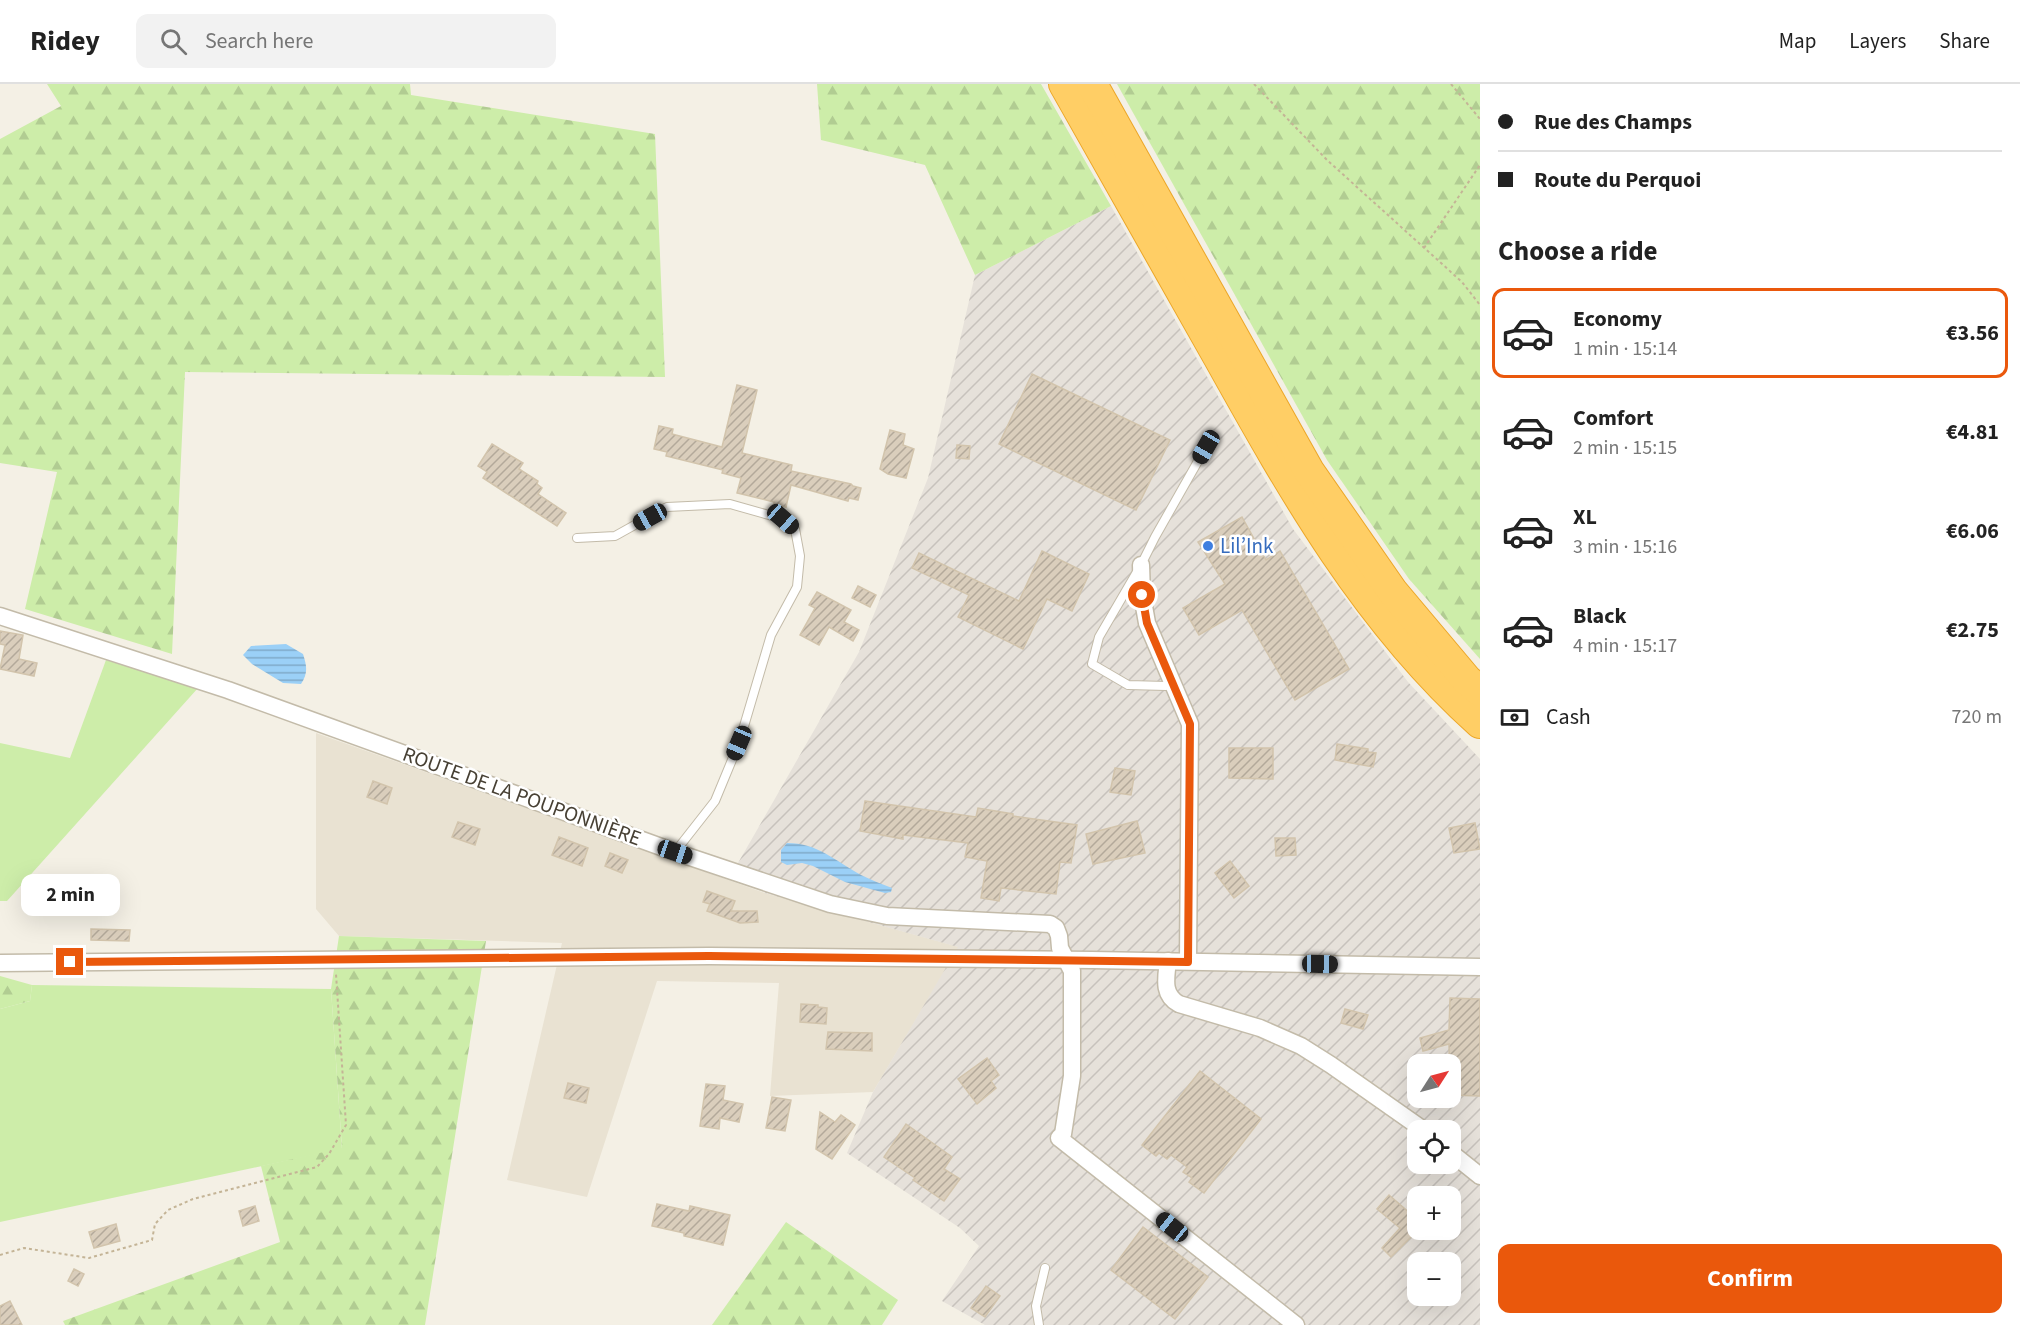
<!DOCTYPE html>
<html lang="en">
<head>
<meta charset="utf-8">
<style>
	body { margin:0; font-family:"Source Sans 3",sans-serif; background:#f2f2f2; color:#222; height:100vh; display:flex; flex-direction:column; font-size:22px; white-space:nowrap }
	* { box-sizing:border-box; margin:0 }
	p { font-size:20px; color:#767676 }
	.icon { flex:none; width:33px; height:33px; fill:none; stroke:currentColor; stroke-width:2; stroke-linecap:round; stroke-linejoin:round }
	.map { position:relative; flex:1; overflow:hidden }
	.details { display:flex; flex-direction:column; background:#fff; width:540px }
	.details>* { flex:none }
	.guide { display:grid; align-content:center; height:132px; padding:0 18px; background:#fff }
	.needle { width:39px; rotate:54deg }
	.buttons { position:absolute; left:1407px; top:970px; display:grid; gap:12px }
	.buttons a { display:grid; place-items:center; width:54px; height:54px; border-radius:12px; background:#fff; box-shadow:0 6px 24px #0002; font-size:30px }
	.end { position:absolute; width:27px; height:27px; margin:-14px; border:8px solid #ea580c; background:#fff; box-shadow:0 0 0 3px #fff }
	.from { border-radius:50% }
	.bubble { position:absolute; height:42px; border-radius:12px; background:#fff; box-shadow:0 6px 24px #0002; font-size:20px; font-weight:700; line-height:42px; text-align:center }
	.car { position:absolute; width:18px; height:36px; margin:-18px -9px; border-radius:8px; box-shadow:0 0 4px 2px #0007; background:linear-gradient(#222 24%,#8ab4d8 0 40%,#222 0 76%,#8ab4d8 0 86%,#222 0) }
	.guide b { display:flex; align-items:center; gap:21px; height:57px; font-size:22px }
	.guide b+b { border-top:2px solid #e0e0e0 }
	.guide i { width:15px; height:15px; background:#222 }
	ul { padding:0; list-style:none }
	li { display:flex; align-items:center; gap:18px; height:90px; margin:0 12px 9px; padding:0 6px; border:3px solid transparent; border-radius:12px }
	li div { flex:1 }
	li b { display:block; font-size:22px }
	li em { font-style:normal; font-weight:700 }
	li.active { border-color:#ea580c }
	li>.icon { width:54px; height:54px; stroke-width:1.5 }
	h2 { padding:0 18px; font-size:27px; line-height:72px }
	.pay { display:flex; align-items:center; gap:15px; height:66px; padding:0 18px; font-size:22px }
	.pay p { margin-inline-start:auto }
	.button { display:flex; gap:12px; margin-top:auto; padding:12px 18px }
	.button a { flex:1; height:69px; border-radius:12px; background:#ea580c; color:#fff; font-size:24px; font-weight:700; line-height:69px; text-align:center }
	header { display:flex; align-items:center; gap:36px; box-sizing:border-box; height:84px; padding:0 30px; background:#fff; border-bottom:2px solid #e0e0e0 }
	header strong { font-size:28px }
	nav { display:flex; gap:33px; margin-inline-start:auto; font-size:21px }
	.search { width:420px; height:54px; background:#f2f2f2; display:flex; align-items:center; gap:15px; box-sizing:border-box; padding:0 21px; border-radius:12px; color:#767676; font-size:22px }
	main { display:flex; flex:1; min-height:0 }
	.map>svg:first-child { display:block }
	.residential { fill:#e9e2d2 }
	.industrial { fill:url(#industrial-furrows); fill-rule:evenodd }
	.grass { fill:#cdeda9 }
	.forest { fill:url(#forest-firs) }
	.water { fill:url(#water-rules) }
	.building { fill:url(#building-hatch); stroke:#d2c4ac; stroke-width:1.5 }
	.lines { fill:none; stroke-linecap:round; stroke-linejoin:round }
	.lane-casing { stroke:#c3bba9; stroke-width:10 }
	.street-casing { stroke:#c3bba9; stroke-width:19 }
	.highway-casing { stroke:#eca627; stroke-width:32 }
	.path { stroke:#c4b496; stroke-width:2; stroke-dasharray:3 3; stroke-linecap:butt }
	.lane { stroke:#fff; stroke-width:8 }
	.street { stroke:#fff; stroke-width:16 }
	.highway { stroke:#ffce65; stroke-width:30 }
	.route { stroke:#ea580c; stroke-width:8 }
	.shop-dot { fill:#3f7fe0; stroke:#fff; stroke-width:2 }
	.labels { text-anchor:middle; stroke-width:5; stroke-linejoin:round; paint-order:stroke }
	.shop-label { font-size:21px; fill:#366cbe; stroke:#fff; text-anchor:start }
	.street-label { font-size:21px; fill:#474034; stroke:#fff }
</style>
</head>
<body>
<header>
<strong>Ridey</strong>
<div class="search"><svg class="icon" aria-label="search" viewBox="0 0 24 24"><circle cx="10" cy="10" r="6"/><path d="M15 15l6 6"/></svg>Search here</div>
<nav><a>Map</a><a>Layers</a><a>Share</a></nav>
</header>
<main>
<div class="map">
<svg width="1480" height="1241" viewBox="0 0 1480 1241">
	<defs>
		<pattern id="industrial-furrows" width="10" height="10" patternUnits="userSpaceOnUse" patternTransform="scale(1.5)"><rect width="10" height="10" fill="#e6e1da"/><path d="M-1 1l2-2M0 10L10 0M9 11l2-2" fill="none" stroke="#c7c2bc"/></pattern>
		<pattern id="forest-firs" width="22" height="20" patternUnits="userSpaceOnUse" patternTransform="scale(1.5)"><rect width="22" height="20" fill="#cdeda9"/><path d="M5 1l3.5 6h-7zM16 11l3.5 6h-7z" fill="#b1cc92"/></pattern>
		<pattern id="water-rules" width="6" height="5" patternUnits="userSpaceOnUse" patternTransform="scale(1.5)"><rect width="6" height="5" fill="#9bd0f7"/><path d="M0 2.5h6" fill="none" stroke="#80aac9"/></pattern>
		<pattern id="building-hatch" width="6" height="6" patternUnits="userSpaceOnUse" patternTransform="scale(1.5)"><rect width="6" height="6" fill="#dacebc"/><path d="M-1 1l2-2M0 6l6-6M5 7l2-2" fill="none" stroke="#b3a99a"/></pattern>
	</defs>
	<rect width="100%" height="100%" fill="#f4f0e5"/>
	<path class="residential" d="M 316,649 L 765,809 L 959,863 L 873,1008 L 770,1012 L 779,899 L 657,897 L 587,1113 L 507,1096 L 562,859 L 339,852 L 316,825 Z"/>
	<path class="industrial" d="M 1111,122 L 1293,445 L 1408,598 L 1480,675 L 1480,1241 L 985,1241 L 942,1217 L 979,1162 L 960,1144 L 847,1069 L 873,1008 L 958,863 L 765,809 L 738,779 L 859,568 L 928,394 L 975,191 ZM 1418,981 L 1450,981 L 1450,1014 L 1418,1014 ZM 1418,1047 L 1450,1047 L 1450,1080 L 1418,1080 ZM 1418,1113 L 1450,1113 L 1450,1146 L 1418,1146 ZM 1418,1179 L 1450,1179 L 1450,1212 L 1418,1212 Z"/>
	<g class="grass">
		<path d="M 106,576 L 198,604 L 7,817 L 0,817 L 0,659 L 70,674 Z"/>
		<path d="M 32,901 L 331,905 L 342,1065 L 0,1138 L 0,925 L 30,917 Z"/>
	</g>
	<g class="forest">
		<path d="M 47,0 L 410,0 L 411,11 L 655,50 L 665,293 L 185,288 L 172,570 L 25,525 L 57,388 L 0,379 L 0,55 L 61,22 Z"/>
		<path d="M 817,0 L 1041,0 L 1111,122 L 975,191 L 925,81 L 821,56 Z"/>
		<path d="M 1117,0 L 1480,0 L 1480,575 L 1409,495 L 1327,376 Z"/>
		<path d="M 339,852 L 486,857 L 425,1241 L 65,1241 L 63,1237 L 280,1158 L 261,1082 L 342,1064 L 331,905 Z"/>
		<path d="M 0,892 L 32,901 L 30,917 L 0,925 Z"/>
		<path d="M 786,1138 L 898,1216 L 882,1241 L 712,1241 Z"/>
	</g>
	<g class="water">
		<path d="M 286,560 L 303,570 C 307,582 308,590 301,600 L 283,599 L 252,580 L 243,571 L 251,562 Z"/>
		<path d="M 787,759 C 818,759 835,777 861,791 C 871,796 882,800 892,804 L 891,808 L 885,809 L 845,798 L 813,782 L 802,779 L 787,781 L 781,778 L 781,766 Z"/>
	</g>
	<g class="building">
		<path d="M 1032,290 L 1170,356 L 1136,426 L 999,360 Z"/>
		<path d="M 737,301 L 757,306 L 742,369 L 792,381 L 791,387 L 851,400 L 853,402 L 861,404 L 858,416 L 849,414 L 848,417 L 791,401 L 786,423 L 774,420 L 774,418 L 737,409 L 741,394 L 722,389 L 723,386 L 666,372 L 667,368 L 654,365 L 659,342 L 673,345 L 672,350 L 722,363 Z"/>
		<path d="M 890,346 L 905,350 L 903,361 L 914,365 L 906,394 L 888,390 L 880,385 Z"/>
		<path d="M 492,360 L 523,379 L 519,385 L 538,397 L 537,400 L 542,404 L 538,410 L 566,429 L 557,442 L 483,394 L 487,388 L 478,382 Z"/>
		<path d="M 957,361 L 970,362 L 969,375 L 956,374 Z"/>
		<path d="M 1242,433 L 1266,476 L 1280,467 L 1349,585 L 1295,616 L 1242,526 L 1199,551 L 1183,524 L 1225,500 L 1198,458 Z"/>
		<path d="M 1042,467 L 1089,490 L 1072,527 L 1047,515 L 1023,565 L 958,533 L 969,511 L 912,484 L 919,469 L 1019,517 Z"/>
		<path d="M 858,502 L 876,511 L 870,523 L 852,514 Z"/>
		<path d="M 817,508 L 851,526 L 844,538 L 859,546 L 853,557 L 829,543 L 819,561 L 800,551 L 815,524 L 809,521 Z"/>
		<path d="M 0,547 L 23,551 L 19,575 L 37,579 L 34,592 L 0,585 L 5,561 L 0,560 Z"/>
		<path d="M 1337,660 L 1368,665 L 1368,668 L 1376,669 L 1373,683 L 1335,676 Z"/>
		<path d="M 1229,664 L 1273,664 L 1273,695 L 1229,694 Z"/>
		<path d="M 1115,684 L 1135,687 L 1131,711 L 1110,708 Z"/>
		<path d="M 373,697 L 392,704 L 387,720 L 367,713 Z"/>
		<path d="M 865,717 L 976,733 L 978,724 L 1013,730 L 1013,732 L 1077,741 L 1071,779 L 1060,778 L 1056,810 L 1001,804 L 999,817 L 981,814 L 987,777 L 965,773 L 968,759 L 903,751 L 903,755 L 860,747 Z"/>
		<path d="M 1137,737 L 1145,769 L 1093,780 L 1086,750 Z"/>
		<path d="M 458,738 L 480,745 L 475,761 L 452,753 Z"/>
		<path d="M 1475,739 L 1480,765 L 1454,769 L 1449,744 Z"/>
		<path d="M 559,753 L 588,764 L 582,782 L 552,771 Z"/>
		<path d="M 1275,754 L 1295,754 L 1296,771 L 1276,772 Z"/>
		<path d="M 610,769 L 628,776 L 622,789 L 605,782 Z"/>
		<path d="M 1230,777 L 1249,802 L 1234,814 L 1215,789 Z"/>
		<path d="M 707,807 L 735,817 L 731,827 L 757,827 L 758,838 L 740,839 L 707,827 L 710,820 L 703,818 Z"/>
		<path d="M 91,845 L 130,846 L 129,857 L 91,856 Z"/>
		<path d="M 1450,914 L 1480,915 L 1480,1012 L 1450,1011 L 1449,960 L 1423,967 L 1420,954 L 1449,946 Z"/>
		<path d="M 801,920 L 818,921 L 818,923 L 827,924 L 826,940 L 800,938 Z"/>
		<path d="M 1345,925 L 1368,931 L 1363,945 L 1341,939 Z"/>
		<path d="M 828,948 L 872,949 L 872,967 L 826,965 Z"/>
		<path d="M 987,974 L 999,991 L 991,997 L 996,1004 L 977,1020 L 958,995 Z"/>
		<path d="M 1200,987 L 1261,1035 L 1204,1109 L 1189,1098 L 1192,1094 L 1183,1088 L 1187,1083 L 1171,1071 L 1167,1075 L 1159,1069 L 1156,1072 L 1142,1061 Z"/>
		<path d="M 568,999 L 589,1004 L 586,1019 L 564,1014 Z"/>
		<path d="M 706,1000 L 725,1002 L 723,1016 L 743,1020 L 739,1038 L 720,1034 L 719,1045 L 700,1042 Z"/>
		<path d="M 772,1013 L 791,1016 L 785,1047 L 766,1044 Z"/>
		<path d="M 820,1028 L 835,1038 L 841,1031 L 855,1041 L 832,1075 L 816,1065 Z"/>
		<path d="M 906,1040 L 952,1073 L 944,1085 L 960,1095 L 944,1117 L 913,1096 L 915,1094 L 884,1073 Z"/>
		<path d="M 1389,1111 L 1411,1130 L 1418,1122 L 1418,1146 L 1391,1173 L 1382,1164 L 1400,1144 L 1377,1125 Z"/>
		<path d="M 657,1120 L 689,1127 L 690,1122 L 730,1131 L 723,1161 L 684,1152 L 684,1149 L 652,1142 Z"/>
		<path d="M 255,1122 L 259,1137 L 243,1142 L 239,1127 Z"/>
		<path d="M 116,1140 L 120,1157 L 94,1164 L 89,1148 Z"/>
		<path d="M 1143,1143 L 1208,1193 L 1175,1235 L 1111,1186 Z"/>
		<path d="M 74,1185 L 84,1190 L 78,1202 L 68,1197 Z"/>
		<path d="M 986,1202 L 1000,1212 L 985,1233 L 971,1224 Z"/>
		<path d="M 10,1217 L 22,1241 L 0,1241 L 0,1222 Z"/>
	</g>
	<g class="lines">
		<defs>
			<g id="lane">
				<path d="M 577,454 L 615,452 L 667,423 L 730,420 L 783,435 L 795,445 L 800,472 L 797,503 L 771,551 L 739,659 L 715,717 L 675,768"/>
				<path d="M 1172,599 L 1166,602 L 1128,601 L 1092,580 L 1099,553 L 1141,481 L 1155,453 L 1206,363"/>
				<path d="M 1039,1241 L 1036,1222 L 1045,1184"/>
			</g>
			<g id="street">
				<path d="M 1141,481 L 1142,511 L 1147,539 L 1190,640 L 1188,877"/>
				<path d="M 0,532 L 228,606 L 675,768 L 830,820 L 887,832 L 1050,840 L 1056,844 L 1059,852 L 1060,864 L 1072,887 L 1072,992 L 1063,1050 L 1059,1054 L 1296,1241"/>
				<path d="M 1168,877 C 1166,894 1162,911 1179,920 L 1260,944 L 1301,962 L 1331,981 L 1425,1047"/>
				<path d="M 0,879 L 709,872 L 1092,876 L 1480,883"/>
				<path d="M 1450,1068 L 1480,1092"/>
			</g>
			<g id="highway">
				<path d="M 1064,0 C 1116,92 1168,184 1220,276 C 1293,407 1367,538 1480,639"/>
				<path d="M 1092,0 L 1309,387 L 1393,508 L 1467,596 L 1480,607"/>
			</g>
		</defs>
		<use href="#lane" class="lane-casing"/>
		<use href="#street" class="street-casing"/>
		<use href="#highway" class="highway-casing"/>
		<g class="path">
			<path d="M 1254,0 L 1327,76 L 1462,198 L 1480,221"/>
			<path d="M 1451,0 L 1480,35"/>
			<path d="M 1424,164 L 1480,81"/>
			<path d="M 0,1171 L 24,1164 L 89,1174 L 152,1156 L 155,1140 L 168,1126 L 193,1115 L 317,1083 L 329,1070 L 346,1041 L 336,890"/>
		</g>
		<use href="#lane" class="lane"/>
		<use href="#street" class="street"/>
		<use href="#highway" class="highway"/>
	</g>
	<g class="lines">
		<path class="route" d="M 70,878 L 709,872 L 1188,878 L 1190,640 L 1147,539 L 1142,511"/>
	</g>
	<circle class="shop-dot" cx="1208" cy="462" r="6"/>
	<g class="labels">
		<g class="shop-label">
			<text x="1220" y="469">Lil’Ink</text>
		</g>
		<g class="street-label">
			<text transform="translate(522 712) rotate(20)" y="7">ROUTE DE LA POUPONNIÈRE</text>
		</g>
	</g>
</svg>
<div class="buttons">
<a><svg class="needle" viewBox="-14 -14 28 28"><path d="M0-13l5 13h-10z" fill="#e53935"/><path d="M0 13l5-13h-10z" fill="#767676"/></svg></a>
<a><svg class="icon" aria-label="locate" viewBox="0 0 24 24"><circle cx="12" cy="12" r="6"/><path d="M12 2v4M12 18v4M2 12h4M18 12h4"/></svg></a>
<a>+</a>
<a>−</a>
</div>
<i class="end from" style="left:1142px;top:511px"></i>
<i class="end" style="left:70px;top:878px"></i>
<div class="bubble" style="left:21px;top:790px;width:99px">2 min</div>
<i class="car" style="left:1206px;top:363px;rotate:210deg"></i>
<i class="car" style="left:650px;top:433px;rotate:241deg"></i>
<i class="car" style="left:783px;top:435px;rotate:131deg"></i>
<i class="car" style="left:739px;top:659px;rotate:203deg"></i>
<i class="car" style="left:675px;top:768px;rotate:109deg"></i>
<i class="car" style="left:1320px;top:880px;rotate:91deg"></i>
<i class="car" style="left:1172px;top:1143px;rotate:309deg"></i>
</div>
<section class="details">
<div class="guide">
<b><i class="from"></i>Rue des Champs</b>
<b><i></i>Route du Perquoi</b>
</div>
<h2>Choose a ride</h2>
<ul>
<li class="active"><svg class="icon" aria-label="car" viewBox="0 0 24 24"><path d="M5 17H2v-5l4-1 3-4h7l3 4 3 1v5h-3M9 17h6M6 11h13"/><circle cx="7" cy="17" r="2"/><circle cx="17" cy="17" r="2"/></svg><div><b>Economy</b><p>1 min · 15:14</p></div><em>€3.56</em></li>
<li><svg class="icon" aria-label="car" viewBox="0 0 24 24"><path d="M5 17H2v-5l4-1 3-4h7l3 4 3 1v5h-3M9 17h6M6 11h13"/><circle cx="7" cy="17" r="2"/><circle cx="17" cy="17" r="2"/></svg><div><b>Comfort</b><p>2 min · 15:15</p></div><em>€4.81</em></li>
<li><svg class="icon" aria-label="car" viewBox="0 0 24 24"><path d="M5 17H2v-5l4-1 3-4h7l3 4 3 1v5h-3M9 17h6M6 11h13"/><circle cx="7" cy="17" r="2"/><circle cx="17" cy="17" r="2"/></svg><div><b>XL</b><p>3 min · 15:16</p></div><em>€6.06</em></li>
<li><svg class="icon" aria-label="car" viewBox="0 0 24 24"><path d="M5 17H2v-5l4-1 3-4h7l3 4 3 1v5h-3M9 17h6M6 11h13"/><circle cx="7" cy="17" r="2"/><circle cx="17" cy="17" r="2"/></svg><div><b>Black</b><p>4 min · 15:17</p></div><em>€2.75</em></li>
</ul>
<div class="pay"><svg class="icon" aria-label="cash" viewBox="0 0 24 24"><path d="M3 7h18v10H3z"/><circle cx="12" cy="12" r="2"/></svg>Cash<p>720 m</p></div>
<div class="button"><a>Confirm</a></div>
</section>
</main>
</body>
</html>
